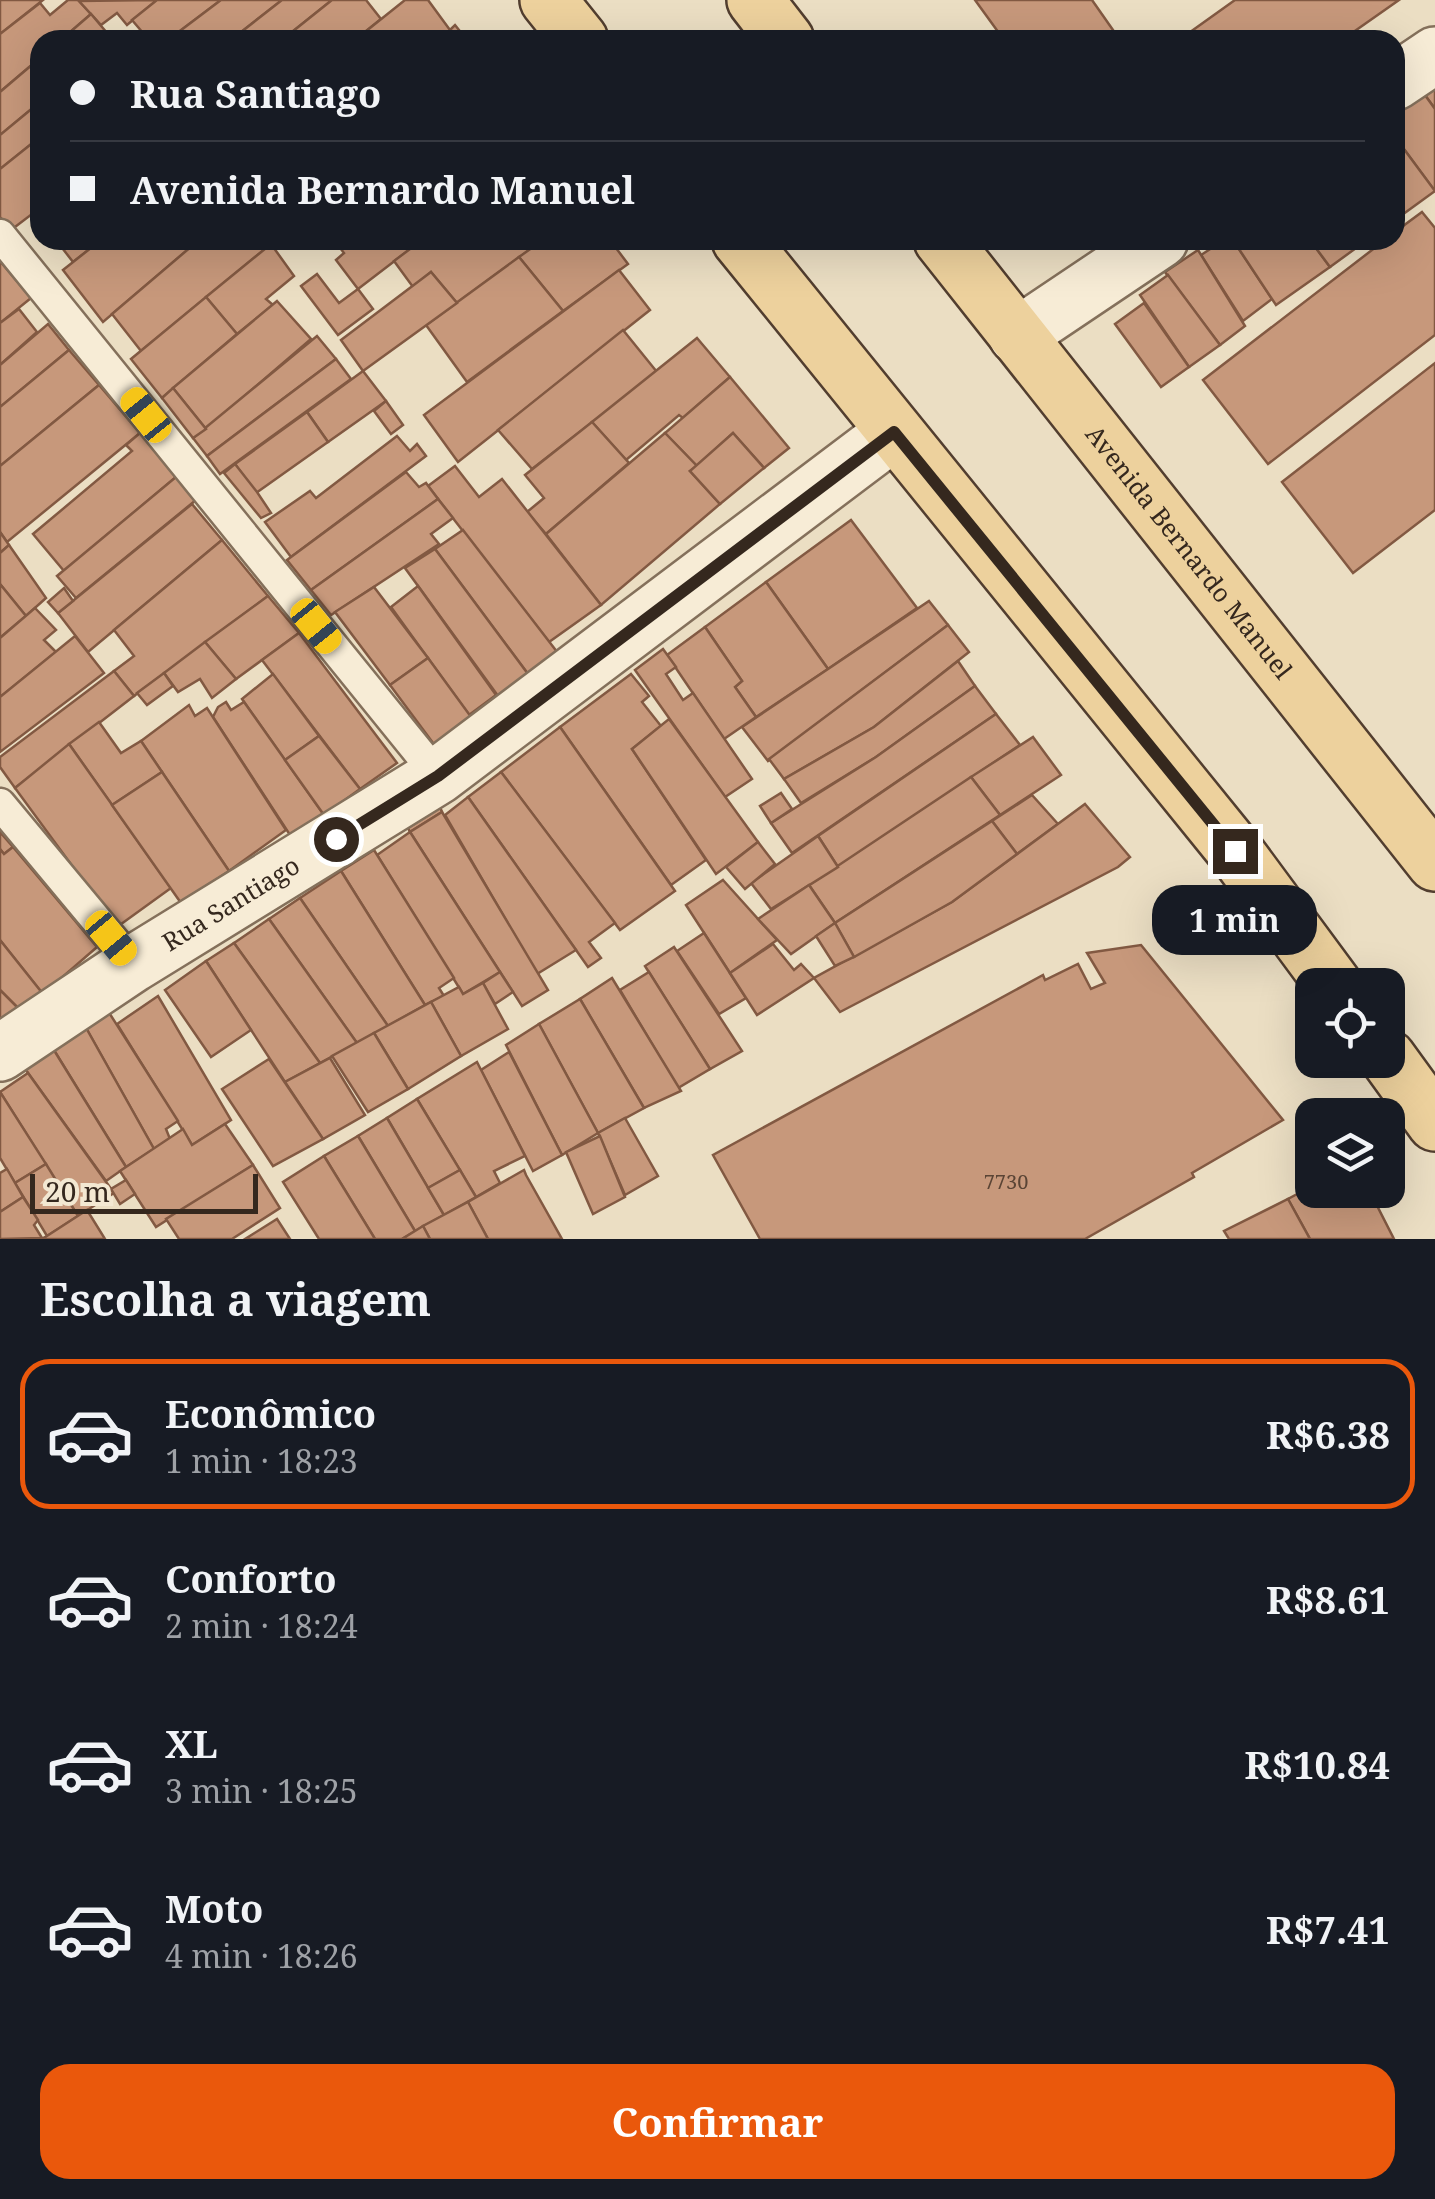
<!DOCTYPE html>
<html lang="pt">
<head>
<meta charset="utf-8">
<style>
	body { margin:0; font-family:"Noto Serif",serif; background:#242831; color:#f1f3f6; height:100vh; display:flex; flex-direction:column; font-size:38px; white-space:nowrap }
	* { box-sizing:border-box; margin:0 }
	p { font-size:32px; color:#9ea1a6 }
	.icon { flex:none; width:55px; height:55px; fill:none; stroke:currentColor; stroke-width:2; stroke-linecap:round; stroke-linejoin:round }
	.map { position:relative; height:1239px; overflow:hidden }
	.panel { display:flex; flex-direction:column; background:#171b24; flex:1 }
	.panel>* { flex:none }
	.hud { position:absolute; left:30px; top:30px; width:1375px; height:220px; border-radius:30px; box-shadow:0 10px 40px #0002; display:grid; align-content:center; height:220px; padding:0 40px; background:#171b24 }
	.buttons { position:absolute; left:1295px; top:968px; display:grid; gap:20px }
	.buttons a { display:grid; place-items:center; width:110px; height:110px; border-radius:20px; background:#171b24; box-shadow:0 10px 40px #0002; font-size:50px }
	.scale { position:absolute; left:30px; bottom:25px; width:228px; box-sizing:border-box; padding-left:10px; border:5px solid #35281e; border-top:0; font-size:28px; line-height:35px; white-space:nowrap; color:#35281e; -webkit-text-stroke:8px #f3e8d2; paint-order:stroke }
	.end { position:absolute; width:45px; height:45px; margin:-22px; border:12px solid #35281e; background:#fff; box-shadow:0 0 0 5px #fff }
	.from { border-radius:50% }
	.bubble { position:absolute; height:70px; border-radius:30px; background:#171b24; box-shadow:0 10px 40px #0002; font-size:32px; font-weight:700; line-height:70px; text-align:center }
	.car { position:absolute; width:30px; height:60px; margin:-30px -15px; border-radius:12px; box-shadow:0 0 8px 2px #0007; background:linear-gradient(#f5c518 24%,#345 0 40%,#f5c518 0 76%,#345 0 86%,#f5c518 0) }
	.hud b { display:flex; align-items:center; gap:35px; height:95px; font-size:38px }
	.hud b+b { border-top:2px solid #363941 }
	.hud i { width:25px; height:25px; background:#f1f3f6 }
	ul { padding:0; list-style:none }
	li { display:flex; align-items:center; gap:30px; height:150px; margin:0 20px 15px; padding:0 20px; border:5px solid transparent; border-radius:30px }
	li div { flex:1 }
	li b { display:block; font-size:38px }
	li em { font-style:normal; font-weight:700 }
	li.active { border-color:#ea580c }
	li>.icon { width:90px; height:90px; stroke-width:1.5 }
	h2 { padding:0 40px; font-size:45px; line-height:120px }
	.cta { display:flex; gap:20px; margin-top:auto; padding:20px 40px }
	.cta a { flex:1; height:115px; border-radius:30px; background:#ea580c; color:#fff; font-size:40px; font-weight:700; line-height:115px; text-align:center }
	.map>svg:first-child { display:block }
	.building { fill:#c7987b; stroke:#825942; stroke-width:2.5 }
	.lines { fill:none; stroke-linecap:round; stroke-linejoin:round }
	.service-casing { stroke:#84705b; stroke-width:35 }
	.minor-casing { stroke:#84705b; stroke-width:60 }
	.primary-casing { stroke:#523e2f; stroke-width:60 }
	.service { stroke:#f7ecd6; stroke-width:30 }
	.minor { stroke:#f7ecd6; stroke-width:55 }
	.primary { stroke:#edd19d; stroke-width:55 }
	.route { stroke:#35281e; stroke-width:12 }
	.labels { text-anchor:middle; stroke-width:8; stroke-linejoin:round; paint-order:stroke }
	.number-label { font-size:20px; fill:#5a4435 }
	.street-label { font-size:25px; fill:#35281e; stroke:#f3e8d2 }
</style>
</head>
<body>
<div class="map">
<svg width="1435" height="1239" viewBox="0 0 1435 1239">
	<rect width="100%" height="100%" fill="#ebdec3"/>
	<g class="building">
		<path d="M 0,0 L 43,0 L 0,34 Z"/>
		<path d="M 68,0 L 78,0 L 91,14 L 61,40 L 40,40 L 40,58 L 0,92 L 0,34 L 40,3 L 50,15 Z"/>
		<path d="M 157,0 L 127,25 L 117,13 L 101,25 L 79,1 Z"/>
		<path d="M 157,0 L 221,0 L 168,40 L 149,40 L 132,20 Z"/>
		<path d="M 221,0 L 282,0 L 231,40 L 168,40 Z"/>
		<path d="M 282,0 L 332,0 L 282,40 L 231,40 Z"/>
		<path d="M 332,0 L 366,0 L 381,19 L 355,40 L 282,40 Z"/>
		<path d="M 405,0 L 428,0 L 450,30 L 438,40 L 355,40 Z"/>
		<path d="M 975,0 L 1092,0 L 1120,40 L 1004,40 Z"/>
		<path d="M 1235,0 L 1399,0 L 1342,40 L 1179,40 Z"/>
		<path d="M 91,14 L 113,40 L 61,40 Z"/>
		<path d="M 455,25 L 467,40 L 438,40 L 450,30 Z"/>
		<path d="M 40,58 L 40,102 L 0,135 L 0,92 Z"/>
		<path d="M 1435,82 L 1435,109 L 1422,91 Z"/>
		<path d="M 1422,91 L 1435,109 L 1435,191 L 1395,137 L 1395,109 Z"/>
		<path d="M 40,102 L 40,137 L 0,169 L 0,135 Z"/>
		<path d="M 40,137 L 40,208 L 11,230 L 0,217 L 0,169 Z"/>
		<path d="M 1395,137 L 1435,191 L 1395,220 Z"/>
		<path d="M 1422,212 L 1435,228 L 1435,335 L 1268,464 L 1203,380 L 1385,240 L 1395,240 L 1395,232 Z"/>
		<path d="M 56,240 L 101,240 L 73,262 Z"/>
		<path d="M 101,240 L 199,240 L 103,322 L 63,270 Z"/>
		<path d="M 199,240 L 269,240 L 271,244 L 141,351 L 112,314 Z"/>
		<path d="M 334,240 L 422,240 L 358,289 L 336,260 L 344,253 Z"/>
		<path d="M 422,240 L 543,240 L 457,303 L 431,272 L 413,287 L 394,261 Z"/>
		<path d="M 543,240 L 610,240 L 628,264 L 563,311 L 519,257 Z"/>
		<path d="M 1224,240 L 1233,240 L 1272,299 L 1243,321 L 1201,255 Z"/>
		<path d="M 1233,240 L 1310,240 L 1330,267 L 1276,305 Z"/>
		<path d="M 1310,240 L 1367,240 L 1330,267 Z"/>
		<path d="M 271,244 L 294,276 L 266,299 L 273,305 L 237,334 L 206,297 Z"/>
		<path d="M 1198,250 L 1245,326 L 1220,345 L 1165,272 Z"/>
		<path d="M 519,257 L 563,311 L 467,382 L 426,325 Z"/>
		<path d="M 0,261 L 31,298 L 0,323 Z"/>
		<path d="M 619,270 L 650,310 L 458,462 L 424,415 Z"/>
		<path d="M 431,272 L 457,303 L 363,371 L 341,340 Z"/>
		<path d="M 317,274 L 339,303 L 358,289 L 373,309 L 338,335 L 301,286 Z"/>
		<path d="M 1168,275 L 1220,345 L 1189,367 L 1140,295 Z"/>
		<path d="M 206,297 L 237,334 L 162,398 L 131,359 Z"/>
		<path d="M 277,301 L 311,339 L 206,429 L 173,388 Z"/>
		<path d="M 1144,303 L 1189,367 L 1161,387 L 1115,324 Z"/>
		<path d="M 19,309 L 37,332 L 0,365 L 0,323 Z"/>
		<path d="M 48,324 L 69,350 L 0,407 L 0,365 Z"/>
		<path d="M 623,330 L 657,372 L 532,469 L 498,430 Z"/>
		<path d="M 317,336 L 336,359 L 207,456 L 193,438 Z"/>
		<path d="M 697,338 L 730,377 L 683,418 L 679,415 L 626,460 L 592,422 Z"/>
		<path d="M 69,350 L 99,385 L 0,466 L 0,407 Z"/>
		<path d="M 336,359 L 351,379 L 220,474 L 207,456 Z"/>
		<path d="M 1435,363 L 1435,510 L 1353,573 L 1282,482 Z"/>
		<path d="M 363,371 L 386,401 L 328,442 L 307,412 Z"/>
		<path d="M 730,377 L 789,448 L 764,468 L 733,433 L 697,466 L 665,433 Z"/>
		<path d="M 99,385 L 140,433 L 7,542 L 0,532 L 0,466 Z"/>
		<path d="M 173,388 L 206,429 L 193,438 L 162,398 Z"/>
		<path d="M 386,401 L 403,425 L 391,434 L 374,411 Z"/>
		<path d="M 307,412 L 328,442 L 256,493 L 235,464 Z"/>
		<path d="M 592,422 L 629,463 L 546,534 L 527,512 L 544,498 L 525,475 Z"/>
		<path d="M 140,433 L 176,477 L 64,571 L 33,534 L 132,451 L 126,445 Z"/>
		<path d="M 665,433 L 697,466 L 690,471 L 720,504 L 601,605 L 546,534 Z"/>
		<path d="M 733,433 L 764,468 L 720,504 L 690,471 Z"/>
		<path d="M 397,436 L 410,451 L 417,444 L 426,456 L 291,557 L 265,522 L 310,491 L 316,498 Z"/>
		<path d="M 235,464 L 257,492 L 271,513 L 261,518 L 224,473 Z"/>
		<path d="M 455,466 L 479,497 L 502,479 L 601,605 L 549,642 L 428,486 Z"/>
		<path d="M 406,472 L 419,487 L 426,483 L 438,499 L 311,590 L 287,560 Z"/>
		<path d="M 176,477 L 196,500 L 76,598 L 57,576 Z"/>
		<path d="M 438,499 L 453,518 L 431,534 L 439,544 L 331,615 L 311,590 Z"/>
		<path d="M 192,504 L 222,540 L 88,652 L 58,613 Z"/>
		<path d="M 851,520 L 917,608 L 828,669 L 766,582 Z"/>
		<path d="M 463,530 L 561,657 L 531,678 L 435,549 Z"/>
		<path d="M 0,532 L 9,545 L 0,553 Z"/>
		<path d="M 222,540 L 268,596 L 134,696 L 114,671 L 134,656 L 114,630 Z"/>
		<path d="M 9,545 L 46,598 L 26,616 L 0,584 L 0,553 Z"/>
		<path d="M 435,549 L 531,678 L 501,700 L 405,568 Z"/>
		<path d="M 766,582 L 828,669 L 756,717 L 735,687 L 742,681 L 705,627 Z"/>
		<path d="M 0,584 L 26,616 L 0,638 Z"/>
		<path d="M 418,586 L 496,695 L 469,715 L 391,607 Z"/>
		<path d="M 374,587 L 428,658 L 390,685 L 335,612 Z"/>
		<path d="M 64,588 L 73,601 L 58,613 L 48,602 Z"/>
		<path d="M 268,596 L 299,633 L 236,679 L 205,642 Z"/>
		<path d="M 929,601 L 948,625 L 768,761 L 742,727 Z"/>
		<path d="M 35,608 L 56,630 L 44,640 L 56,652 L 0,697 L 0,638 Z"/>
		<path d="M 948,625 L 969,652 L 874,727 L 784,779 L 769,759 Z"/>
		<path d="M 705,627 L 742,681 L 735,687 L 756,717 L 724,739 L 667,655 Z"/>
		<path d="M 299,633 L 397,763 L 360,789 L 262,660 Z"/>
		<path d="M 75,636 L 104,673 L 0,752 L 0,697 Z"/>
		<path d="M 205,642 L 236,679 L 212,698 L 200,679 L 178,692 L 164,673 Z"/>
		<path d="M 663,649 L 676,667 L 666,674 L 683,700 L 693,693 L 752,779 L 725,797 L 635,670 Z"/>
		<path d="M 428,658 L 474,721 L 436,747 L 390,685 Z"/>
		<path d="M 958,661 L 975,686 L 876,757 L 801,803 L 784,779 L 874,727 Z"/>
		<path d="M 114,671 L 134,696 L 15,788 L 0,767 L 0,757 Z"/>
		<path d="M 164,673 L 173,686 L 147,705 L 137,693 Z"/>
		<path d="M 273,674 L 319,736 L 285,760 L 242,699 Z"/>
		<path d="M 631,674 L 649,696 L 642,702 L 661,726 L 632,749 L 706,860 L 671,885 L 560,727 Z"/>
		<path d="M 975,686 L 996,714 L 792,853 L 771,823 L 876,757 Z"/>
		<path d="M 226,702 L 231,710 L 244,702 L 324,815 L 292,838 L 213,717 L 218,707 Z"/>
		<path d="M 189,705 L 195,716 L 207,708 L 286,830 L 229,871 L 141,741 Z"/>
		<path d="M 996,714 L 1020,745 L 838,867 L 818,836 Z"/>
		<path d="M 669,719 L 758,842 L 716,874 L 632,749 Z"/>
		<path d="M 99,722 L 121,753 L 141,741 L 162,772 L 112,805 L 69,744 Z"/>
		<path d="M 560,727 L 675,891 L 620,930 L 501,772 Z"/>
		<path d="M 319,736 L 360,789 L 324,815 L 285,760 Z"/>
		<path d="M 1033,737 L 1061,775 L 1000,815 L 971,777 Z"/>
		<path d="M 69,744 L 171,888 L 117,927 L 15,788 Z"/>
		<path d="M 162,772 L 229,871 L 181,903 L 112,805 Z"/>
		<path d="M 501,772 L 615,923 L 589,942 L 601,958 L 588,967 L 468,797 Z"/>
		<path d="M 971,777 L 1000,815 L 835,923 L 809,885 Z"/>
		<path d="M 781,793 L 792,809 L 771,823 L 760,806 Z"/>
		<path d="M 1032,795 L 1058,824 L 1017,854 L 992,821 Z"/>
		<path d="M 468,797 L 576,950 L 537,974 L 445,815 Z"/>
		<path d="M 1085,804 L 1130,857 L 1118,867 L 840,1012 L 814,978 L 952,902 Z"/>
		<path d="M 440,807 L 442,812 L 410,832 L 408,828 Z"/>
		<path d="M 442,812 L 548,990 L 522,1006 L 410,832 Z"/>
		<path d="M 992,821 L 1017,854 L 952,902 L 854,957 L 835,923 Z"/>
		<path d="M 0,832 L 13,847 L 4,854 L 0,849 Z"/>
		<path d="M 410,832 L 500,972 L 463,994 L 377,855 Z"/>
		<path d="M 818,836 L 838,867 L 771,909 L 751,883 Z"/>
		<path d="M 758,842 L 775,864 L 745,889 L 726,867 Z"/>
		<path d="M 13,847 L 97,947 L 43,994 L 0,940 L 0,849 L 4,854 Z"/>
		<path d="M 374,850 L 454,978 L 439,988 L 444,996 L 425,1005 L 341,871 Z"/>
		<path d="M 341,871 L 425,1005 L 388,1026 L 300,898 Z"/>
		<path d="M 723,880 L 777,940 L 730,973 L 686,905 Z"/>
		<path d="M 809,885 L 835,923 L 791,954 L 758,919 Z"/>
		<path d="M 300,898 L 388,1026 L 357,1043 L 269,919 Z"/>
		<path d="M 269,919 L 357,1043 L 320,1063 L 234,943 Z"/>
		<path d="M 835,923 L 854,957 L 835,966 L 816,936 Z"/>
		<path d="M 704,933 L 746,998 L 719,1014 L 677,951 Z"/>
		<path d="M 0,940 L 43,994 L 21,1011 L 0,990 Z"/>
		<path d="M 234,943 L 320,1063 L 285,1082 L 206,961 Z"/>
		<path d="M 773,944 L 794,970 L 801,964 L 814,978 L 757,1015 L 730,973 Z"/>
		<path d="M 1141,945 L 1283,1120 L 1192,1173 L 1194,1177 L 1085,1239 L 760,1239 L 713,1155 L 1043,975 L 1045,980 L 1078,964 L 1091,989 L 1105,983 L 1087,953 Z"/>
		<path d="M 674,947 L 742,1051 L 710,1069 L 645,966 Z"/>
		<path d="M 206,961 L 251,1030 L 211,1057 L 165,990 Z"/>
		<path d="M 500,972 L 513,992 L 495,1004 L 483,983 Z"/>
		<path d="M 649,972 L 710,1069 L 678,1088 L 620,990 Z"/>
		<path d="M 612,978 L 681,1091 L 644,1108 L 580,999 Z"/>
		<path d="M 483,983 L 508,1029 L 461,1056 L 431,1002 L 459,987 L 463,994 Z"/>
		<path d="M 0,990 L 21,1011 L 0,1025 Z"/>
		<path d="M 158,996 L 231,1120 L 192,1145 L 117,1024 Z"/>
		<path d="M 580,999 L 644,1108 L 598,1133 L 539,1024 Z"/>
		<path d="M 431,1002 L 461,1056 L 408,1089 L 374,1033 Z"/>
		<path d="M 108,1011 L 178,1121 L 166,1129 L 170,1139 L 154,1149 L 85,1026 Z"/>
		<path d="M 539,1024 L 598,1133 L 562,1155 L 506,1045 Z"/>
		<path d="M 85,1026 L 154,1149 L 126,1167 L 52,1047 Z"/>
		<path d="M 374,1033 L 408,1089 L 368,1112 L 332,1056 Z"/>
		<path d="M 52,1047 L 126,1167 L 106,1181 L 23,1066 Z"/>
		<path d="M 509,1052 L 562,1155 L 533,1171 L 481,1070 Z"/>
		<path d="M 330,1058 L 365,1115 L 323,1139 L 285,1082 Z"/>
		<path d="M 269,1059 L 323,1139 L 273,1166 L 222,1089 Z"/>
		<path d="M 477,1062 L 525,1156 L 494,1171 L 500,1183 L 476,1197 L 417,1099 Z"/>
		<path d="M 28,1073 L 114,1193 L 78,1216 L 0,1092 Z"/>
		<path d="M 0,1092 L 46,1164 L 15,1183 L 0,1158 Z"/>
		<path d="M 417,1099 L 460,1170 L 428,1188 L 387,1118 Z"/>
		<path d="M 387,1118 L 444,1215 L 415,1231 L 358,1136 Z"/>
		<path d="M 625,1118 L 658,1176 L 625,1195 L 598,1133 Z"/>
		<path d="M 225,1124 L 253,1165 L 156,1227 L 120,1171 L 183,1129 L 192,1145 Z"/>
		<path d="M 358,1136 L 415,1231 L 402,1239 L 375,1239 L 324,1156 Z"/>
		<path d="M 600,1136 L 625,1197 L 593,1214 L 566,1152 Z"/>
		<path d="M 324,1156 L 375,1239 L 319,1239 L 283,1182 Z"/>
		<path d="M 46,1164 L 78,1216 L 47,1236 L 15,1183 Z"/>
		<path d="M 253,1165 L 280,1208 L 232,1239 L 179,1239 L 166,1219 Z"/>
		<path d="M 7,1169 L 23,1197 L 0,1212 L 0,1173 Z"/>
		<path d="M 460,1170 L 476,1197 L 444,1215 L 428,1188 Z"/>
		<path d="M 524,1170 L 526,1175 L 562,1239 L 488,1239 L 468,1202 Z"/>
		<path d="M 126,1180 L 135,1194 L 120,1204 L 111,1189 Z"/>
		<path d="M 1312,1186 L 1312,1190 L 1369,1190 L 1394,1239 L 1310,1239 L 1288,1199 Z"/>
		<path d="M 23,1197 L 38,1220 L 34,1225 L 42,1238 L 0,1239 L 0,1212 Z"/>
		<path d="M 1288,1199 L 1310,1239 L 1229,1239 L 1224,1231 Z"/>
		<path d="M 468,1202 L 488,1239 L 430,1239 L 423,1226 Z"/>
		<path d="M 87,1210 L 105,1239 L 41,1239 L 47,1236 Z"/>
		<path d="M 277,1219 L 290,1239 L 245,1239 Z"/>
		<path d="M 423,1226 L 430,1239 L 402,1239 L 415,1231 Z"/>
	</g>
	<g class="lines">
		<defs>
			<g id="service">
				<path d="M 0,235 L 438,776"/>
				<path d="M 0,804 L 133,964"/>
			</g>
			<g id="minor">
				<path d="M 1395,82 L 1435,55"/>
				<path d="M 1017,336 L 1160,240"/>
				<path id="s1" d="M 0,1053 L 133,964 L 438,776 L 894,432"/>
			</g>
			<g id="primary">
				<path d="M 548,0 L 580,40"/>
				<path d="M 755,0 L 786,40"/>
				<path d="M 740,240 L 1235,851 L 1334,985"/>
				<path id="s2" d="M 942,240 L 1435,863"/>
				<path d="M 1388,1058 L 1435,1123"/>
			</g>
		</defs>
		<use href="#service" class="service-casing"/>
		<use href="#minor" class="minor-casing"/>
		<use href="#primary" class="primary-casing"/>
		<use href="#service" class="service"/>
		<use href="#minor" class="minor"/>
		<use href="#primary" class="primary"/>
	</g>
	<g class="lines">
		<path class="route" d="M 336,839 L 438,776 L 894,432 L 1235,851"/>
	</g>
	<g class="labels">
		<g class="number-label">
			<text x="1006" y="1189">7730</text>
		</g>
		<g class="street-label">
			<text dy="9" stroke="none"><textPath href="#s2" startOffset="398">Avenida Bernardo Manuel</textPath></text>
			<text dy="9" stroke="none"><textPath href="#s1" startOffset="275">Rua Santiago</textPath></text>
		</g>
	</g>
</svg>
<div class="buttons">
<a><svg class="icon" aria-label="locate" viewBox="0 0 24 24"><circle cx="12" cy="12" r="6"/><path d="M12 2v4M12 18v4M2 12h4M18 12h4"/></svg></a>
<a><svg class="icon" aria-label="layers" viewBox="0 0 24 24"><path d="M12 4l9 5-9 5-9-5zM3 14l9 5 9-5"/></svg></a>
</div>
<div class="scale">20 m</div>
<i class="end from" style="left:336px;top:839px"></i>
<i class="end" style="left:1235px;top:851px"></i>
<div class="bubble" style="left:1152px;top:885px;width:165px">1 min</div>
<i class="car" style="left:146px;top:415px;rotate:321deg"></i>
<i class="car" style="left:316px;top:626px;rotate:141deg"></i>
<i class="car" style="left:111px;top:938px;rotate:140deg"></i>
<div class="hud">
<b><i class="from"></i>Rua Santiago</b>
<b><i></i>Avenida Bernardo Manuel</b>
</div>
</div>
<section class="panel">
<h2>Escolha a viagem</h2>
<ul>
<li class="active"><svg class="icon" aria-label="car" viewBox="0 0 24 24"><path d="M5 17H2v-5l4-1 3-4h7l3 4 3 1v5h-3M9 17h6M6 11h13"/><circle cx="7" cy="17" r="2"/><circle cx="17" cy="17" r="2"/></svg><div><b>Econômico</b><p>1 min · 18:23</p></div><em>R$6.38</em></li>
<li><svg class="icon" aria-label="car" viewBox="0 0 24 24"><path d="M5 17H2v-5l4-1 3-4h7l3 4 3 1v5h-3M9 17h6M6 11h13"/><circle cx="7" cy="17" r="2"/><circle cx="17" cy="17" r="2"/></svg><div><b>Conforto</b><p>2 min · 18:24</p></div><em>R$8.61</em></li>
<li><svg class="icon" aria-label="car" viewBox="0 0 24 24"><path d="M5 17H2v-5l4-1 3-4h7l3 4 3 1v5h-3M9 17h6M6 11h13"/><circle cx="7" cy="17" r="2"/><circle cx="17" cy="17" r="2"/></svg><div><b>XL</b><p>3 min · 18:25</p></div><em>R$10.84</em></li>
<li><svg class="icon" aria-label="car" viewBox="0 0 24 24"><path d="M5 17H2v-5l4-1 3-4h7l3 4 3 1v5h-3M9 17h6M6 11h13"/><circle cx="7" cy="17" r="2"/><circle cx="17" cy="17" r="2"/></svg><div><b>Moto</b><p>4 min · 18:26</p></div><em>R$7.41</em></li>
</ul>
<div class="cta"><a>Confirmar</a></div>
</section>
</body>
</html>
